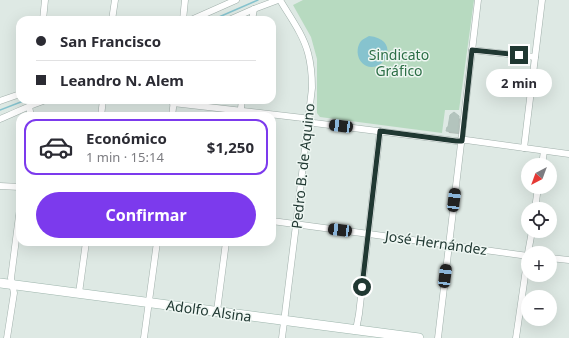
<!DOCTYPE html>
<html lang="es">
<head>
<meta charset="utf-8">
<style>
	body { margin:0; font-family:"Noto Sans",sans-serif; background:#f2f2f3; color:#2b2b33; height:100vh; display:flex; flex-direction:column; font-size:15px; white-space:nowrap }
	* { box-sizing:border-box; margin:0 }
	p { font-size:13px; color:#7c7c81 }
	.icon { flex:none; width:22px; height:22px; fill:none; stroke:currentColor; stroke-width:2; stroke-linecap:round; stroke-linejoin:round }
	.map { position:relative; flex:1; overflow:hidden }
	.panel { position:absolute; left:16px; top:112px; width:260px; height:134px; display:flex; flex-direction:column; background:#fff; border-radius:12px; box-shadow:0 4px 16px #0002 }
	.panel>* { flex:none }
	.banner { position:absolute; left:16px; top:16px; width:260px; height:88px; border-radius:12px; box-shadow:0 4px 16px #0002; display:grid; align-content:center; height:88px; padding:0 20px; background:#fff }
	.needle { width:26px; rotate:221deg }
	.controls { position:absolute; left:521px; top:158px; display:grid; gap:8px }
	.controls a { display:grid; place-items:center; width:36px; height:36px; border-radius:50%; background:#fff; box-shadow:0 4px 16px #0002; font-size:20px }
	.end { position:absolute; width:18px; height:18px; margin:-9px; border:5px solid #203832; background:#fff; box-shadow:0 0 0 2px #fff }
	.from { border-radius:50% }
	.bubble { position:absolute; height:28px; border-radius:14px; background:#fff; box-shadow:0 4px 16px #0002; font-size:13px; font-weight:700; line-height:28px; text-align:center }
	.car { position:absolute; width:12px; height:24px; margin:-12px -6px; border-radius:5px; box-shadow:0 0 3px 1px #0007; background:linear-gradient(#222 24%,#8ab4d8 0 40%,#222 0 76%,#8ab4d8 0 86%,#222 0) }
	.banner b { display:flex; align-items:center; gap:14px; height:38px; font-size:15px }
	.banner b+b { border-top:1px solid #e1e1e2 }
	.banner i { width:10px; height:10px; background:#2b2b33 }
	ul { padding:7px 0 0; list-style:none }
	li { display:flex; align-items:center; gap:12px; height:56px; margin:0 8px 6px; padding:0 12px; border:2px solid transparent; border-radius:12px }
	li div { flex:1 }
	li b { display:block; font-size:15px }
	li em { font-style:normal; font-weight:700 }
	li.current { border-color:#7c3aed }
	li>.icon { width:36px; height:36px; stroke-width:1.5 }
	.button { display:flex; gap:8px; margin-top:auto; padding:8px 20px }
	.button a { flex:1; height:46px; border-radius:24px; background:#7c3aed; color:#fff; font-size:16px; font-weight:700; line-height:46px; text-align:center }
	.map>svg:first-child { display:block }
	.green { fill:#b7dac0 }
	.water { fill:#86c3ce }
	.shadow { fill:#0003 }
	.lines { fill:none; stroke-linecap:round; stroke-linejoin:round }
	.stream { stroke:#86c3ce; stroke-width:1.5 }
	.building { fill:#b3c4bd; stroke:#b1c2bb }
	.street-casing { stroke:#a1b0ab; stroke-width:7 }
	.secondary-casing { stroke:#9db5ac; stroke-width:10 }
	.street { stroke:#fff; stroke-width:6 }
	.secondary { stroke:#fff; stroke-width:9 }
	.route { stroke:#203832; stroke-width:5 }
	.labels { text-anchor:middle; stroke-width:3; stroke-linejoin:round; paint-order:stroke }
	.park-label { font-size:14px; fill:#2b6e45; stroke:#eef6f2 }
	.street-label { font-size:14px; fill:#203832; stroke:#eef6f2 }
</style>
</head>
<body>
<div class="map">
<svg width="569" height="338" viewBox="0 0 569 338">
	<rect width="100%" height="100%" fill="#dee9e4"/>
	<path class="green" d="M 303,0 L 474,0 L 459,110 L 445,110 L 442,133 L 320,117 L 317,113 L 317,59 L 311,37 L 293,5 Z"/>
	<path class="water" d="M 369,36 C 399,39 387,68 371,67 C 358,66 354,50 361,41 C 363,39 367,37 369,36 Z"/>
	<path class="shadow" d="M 454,113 L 460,119 L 459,134 L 449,133 L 448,131 Z"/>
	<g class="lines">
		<g class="stream">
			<path d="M 212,20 L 258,0"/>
			<path d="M 0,110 L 26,100"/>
		</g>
	</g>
	<path class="building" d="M 454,112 L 459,116 L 458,133 L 446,131 L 447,127 L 448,127 L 450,115 Z"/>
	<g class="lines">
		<defs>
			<g id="street">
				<path d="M 280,0 C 290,17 303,34 308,53 C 311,64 312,76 312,88 L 296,225 L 282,338"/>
				<path d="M 43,20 L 45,0"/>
				<path d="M 112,20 L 115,0"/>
				<path d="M 183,20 L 185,0"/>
				<path d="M 191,20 L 236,0"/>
				<path d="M 229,20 L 254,9 L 278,0"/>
				<path d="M 252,20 L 254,9"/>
				<path d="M 472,50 L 535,57"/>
				<path d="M 0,101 L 20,94"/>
				<path d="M 173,103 L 303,118 L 314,123 L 456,141 L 466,140 L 569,154"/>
				<path d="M 29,107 L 31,116"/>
				<path d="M 101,116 L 103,100"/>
				<path d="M 172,116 L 174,100"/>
				<path d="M 240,116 L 242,100"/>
				<path d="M 0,119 C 15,113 30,105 46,100"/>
				<path d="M 524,148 L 542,0"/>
				<path d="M 542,165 L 544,151"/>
				<path d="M 0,186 L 20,187"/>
				<path d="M 535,209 L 538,187"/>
				<path d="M 272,221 L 369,234 L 528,256"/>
				<path d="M 528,253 L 532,231"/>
				<path d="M 550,258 L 569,260"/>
				<path d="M 79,293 L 86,242"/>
				<path d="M 217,311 L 226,242"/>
				<path d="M 356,330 L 359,314 L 380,131"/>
				<path d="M 7,338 L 14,293 L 11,278 L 20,208"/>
				<path d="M 144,338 L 157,242"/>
				<path d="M 438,338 L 478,0"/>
				<path d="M 516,338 L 528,255"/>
			</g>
			<path id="secondary" d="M 0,283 L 419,338"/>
		</defs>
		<use href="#street" class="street-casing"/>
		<use href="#secondary" class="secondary-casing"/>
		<use href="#street" class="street"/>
		<use href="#secondary" class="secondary"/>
	</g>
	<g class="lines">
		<path class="route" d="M 362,287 L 380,131 L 456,141 L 462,141 L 472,50 L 519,55"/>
	</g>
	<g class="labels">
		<g class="park-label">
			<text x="399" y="60">Sindicato<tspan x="399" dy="16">Gráfico</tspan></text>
		</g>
		<g class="street-label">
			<text transform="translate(303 166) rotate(-84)" y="5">Pedro B. de Aquino</text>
			<text transform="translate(436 243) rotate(8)" y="5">José Hernández</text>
			<text transform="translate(209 311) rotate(8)" y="5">Adolfo Alsina</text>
		</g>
	</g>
</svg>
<div class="controls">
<a><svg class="needle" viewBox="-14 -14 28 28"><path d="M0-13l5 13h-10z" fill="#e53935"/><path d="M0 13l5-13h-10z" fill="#7c7c81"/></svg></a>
<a><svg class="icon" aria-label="locate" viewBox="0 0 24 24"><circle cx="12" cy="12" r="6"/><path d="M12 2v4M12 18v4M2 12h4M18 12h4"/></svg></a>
<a>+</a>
<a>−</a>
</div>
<i class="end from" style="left:362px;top:287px"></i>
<i class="end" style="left:519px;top:55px"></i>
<div class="bubble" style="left:486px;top:69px;width:66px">2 min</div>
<i class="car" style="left:341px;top:126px;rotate:277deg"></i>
<i class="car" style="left:454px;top:200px;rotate:7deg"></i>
<i class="car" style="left:340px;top:230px;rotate:277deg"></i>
<i class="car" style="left:445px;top:276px;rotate:7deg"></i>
<div class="banner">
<b><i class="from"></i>San Francisco</b>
<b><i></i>Leandro N. Alem</b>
</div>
<section class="panel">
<ul>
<li class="current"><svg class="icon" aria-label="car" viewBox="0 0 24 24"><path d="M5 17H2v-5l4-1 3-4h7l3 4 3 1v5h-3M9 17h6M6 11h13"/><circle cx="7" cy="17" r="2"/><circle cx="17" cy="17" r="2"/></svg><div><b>Económico</b><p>1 min · 15:14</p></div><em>$1,250</em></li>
</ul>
<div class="button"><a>Confirmar</a></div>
</section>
</div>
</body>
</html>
